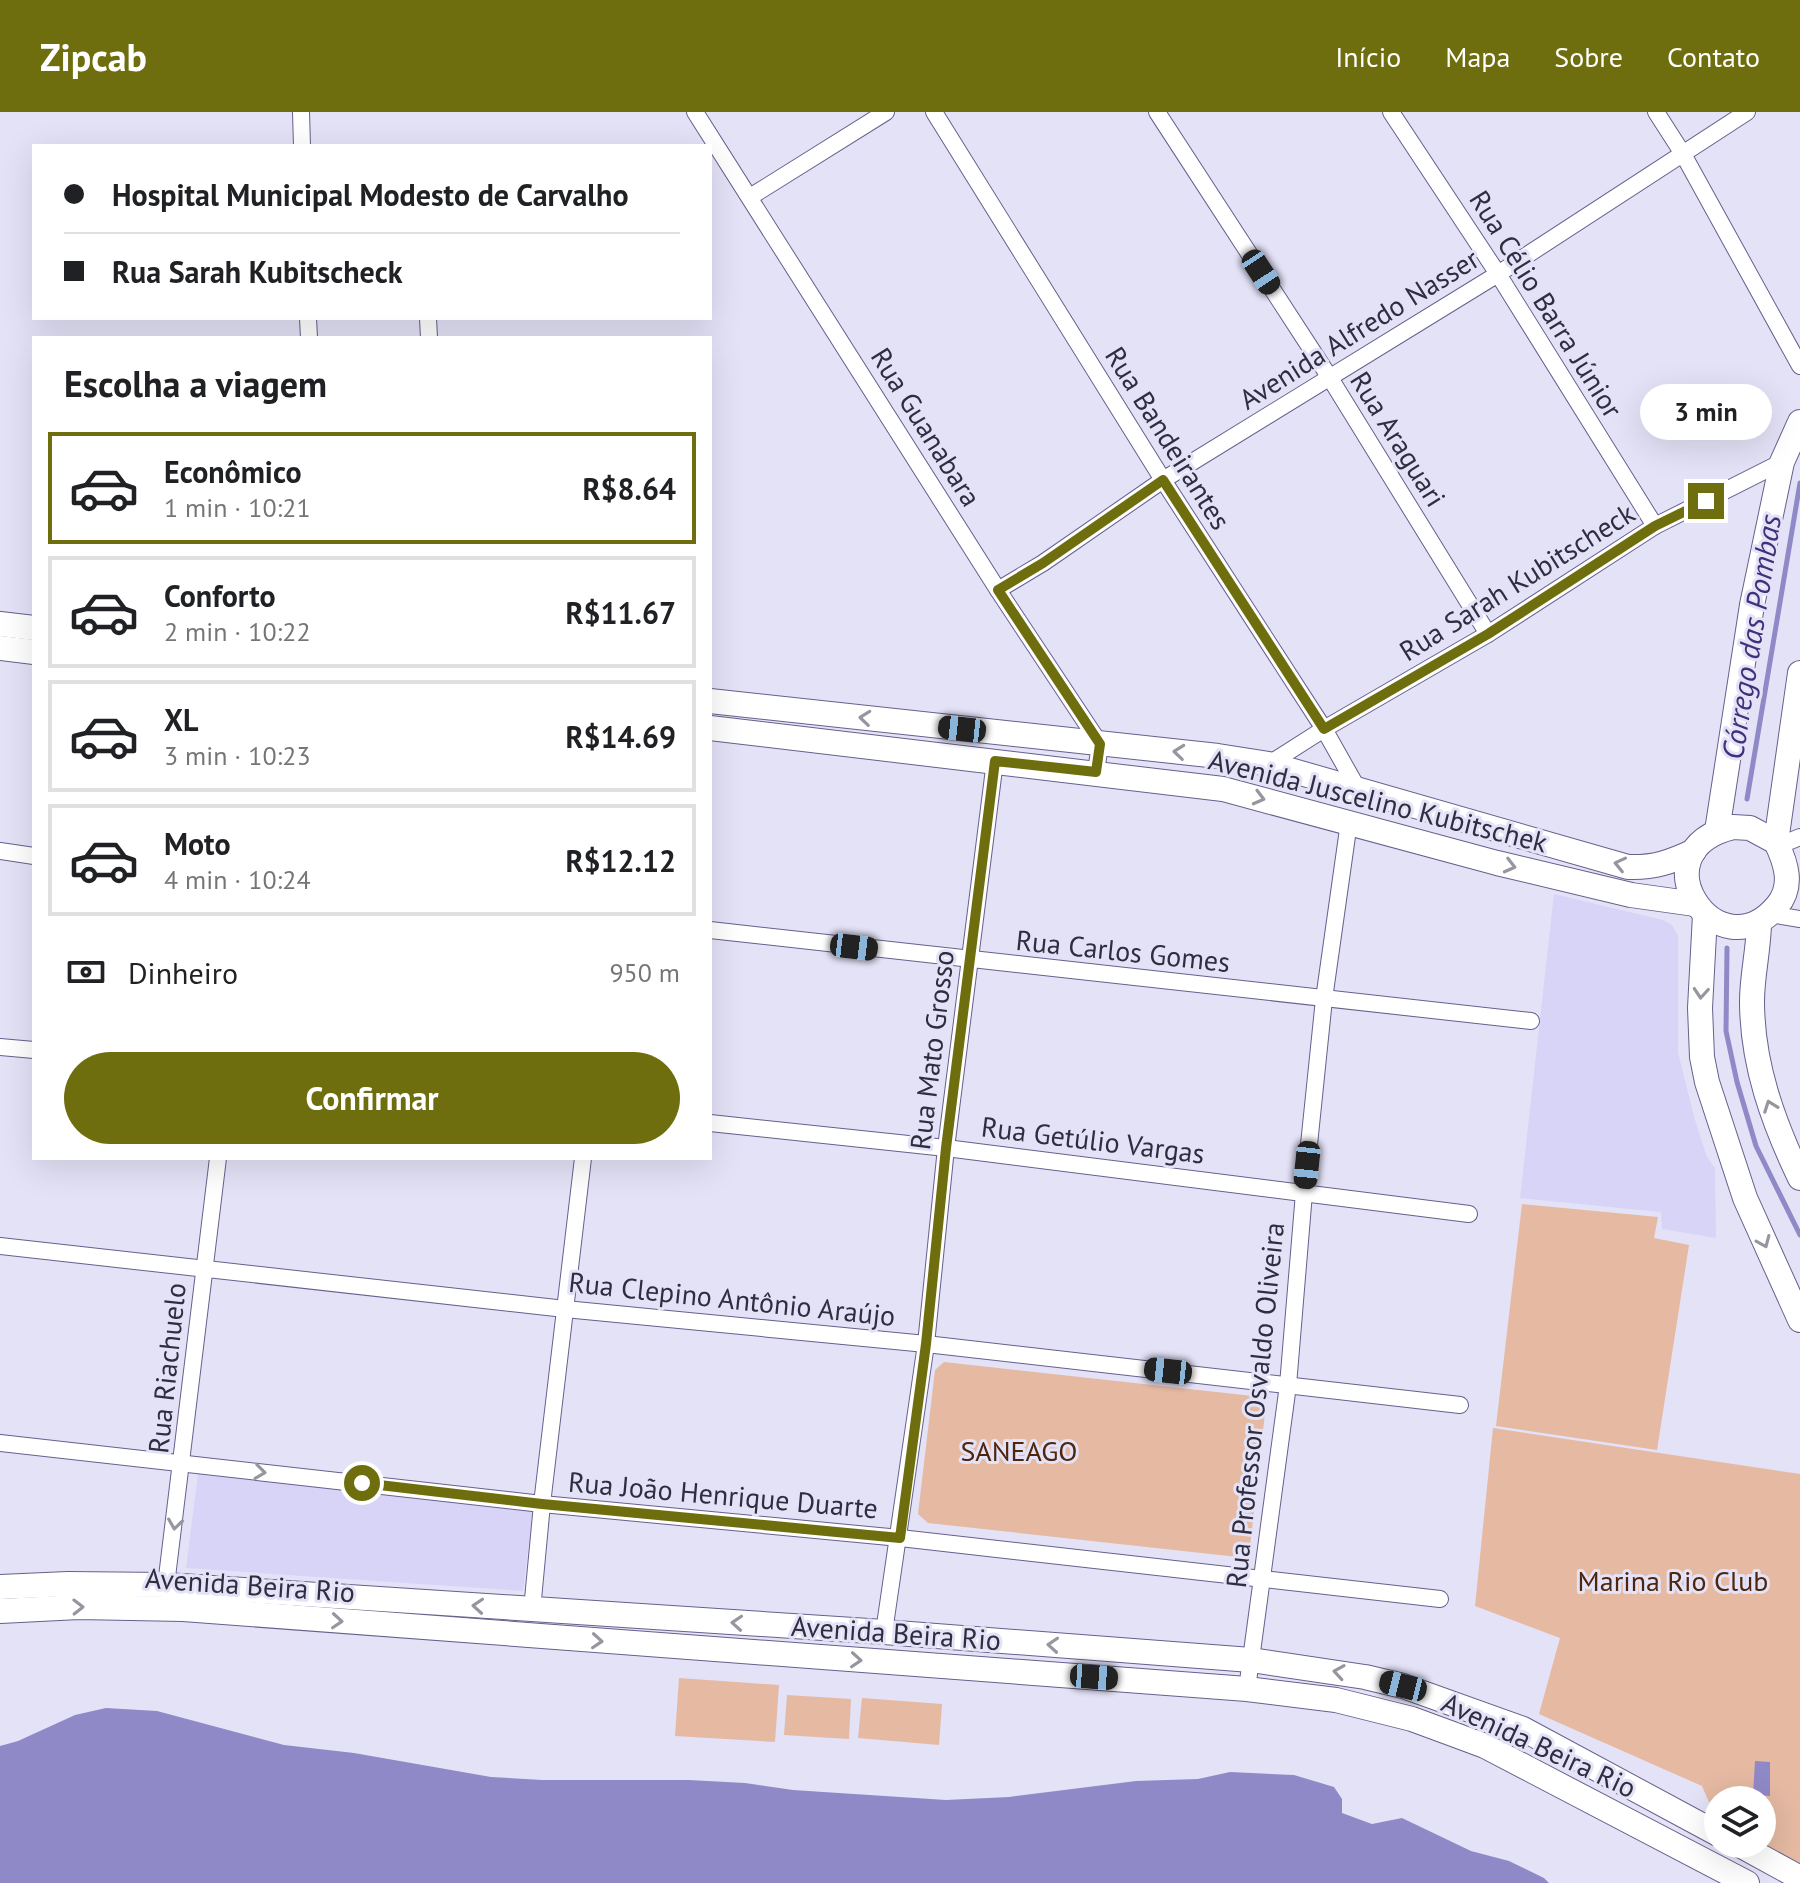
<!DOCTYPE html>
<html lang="pt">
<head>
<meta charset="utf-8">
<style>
	body { margin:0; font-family:"PT Sans",sans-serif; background:#f6f6f6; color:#202124; height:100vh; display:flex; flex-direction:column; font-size:30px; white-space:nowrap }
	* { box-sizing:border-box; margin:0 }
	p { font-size:26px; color:#757577 }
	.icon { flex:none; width:44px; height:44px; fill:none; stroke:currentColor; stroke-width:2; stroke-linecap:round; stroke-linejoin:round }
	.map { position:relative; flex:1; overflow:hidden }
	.sheet { position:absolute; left:32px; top:224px; width:680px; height:824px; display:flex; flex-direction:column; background:#fff; border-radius:0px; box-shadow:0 8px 32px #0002 }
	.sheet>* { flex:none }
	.banner { position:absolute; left:32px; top:32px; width:680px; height:176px; border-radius:0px; box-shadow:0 8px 32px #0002; display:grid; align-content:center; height:176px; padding:0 32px; background:#fff }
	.tools { position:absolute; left:1704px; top:1674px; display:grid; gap:16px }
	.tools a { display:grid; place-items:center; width:72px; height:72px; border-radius:50%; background:#fff; box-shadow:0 8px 32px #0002; font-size:40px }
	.end { position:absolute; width:36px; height:36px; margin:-18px; border:10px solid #6f6e0f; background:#fff; box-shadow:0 0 0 4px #fff }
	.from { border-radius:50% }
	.bubble { position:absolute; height:56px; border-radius:28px; background:#fff; box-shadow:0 8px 32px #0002; font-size:26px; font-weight:800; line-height:56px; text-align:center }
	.car { position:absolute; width:24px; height:48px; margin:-24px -12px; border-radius:10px; box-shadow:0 0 6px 2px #0007; background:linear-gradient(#222 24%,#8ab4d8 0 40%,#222 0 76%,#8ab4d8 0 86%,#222 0) }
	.banner b { display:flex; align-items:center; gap:28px; height:76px; font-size:30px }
	.banner b+b { border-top:2px solid #e0e0e0 }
	.banner i { width:20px; height:20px; background:#202124 }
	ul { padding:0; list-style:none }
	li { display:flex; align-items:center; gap:24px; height:112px; margin:0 16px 12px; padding:0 16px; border:4px solid #e0e0e0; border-radius:0px }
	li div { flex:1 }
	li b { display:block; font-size:30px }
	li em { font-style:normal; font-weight:800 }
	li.active { border-color:#6f6e0f }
	li>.icon { width:72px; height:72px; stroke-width:1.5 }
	h2 { padding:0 32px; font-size:36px; line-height:96px }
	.pay { display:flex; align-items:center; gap:20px; height:88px; padding:0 32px; font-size:30px }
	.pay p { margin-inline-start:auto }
	.primary-button { display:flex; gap:16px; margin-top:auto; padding:16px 32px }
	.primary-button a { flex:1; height:92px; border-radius:48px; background:#6f6e0f; color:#fff; font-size:32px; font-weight:800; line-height:92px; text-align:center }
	header { display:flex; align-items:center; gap:48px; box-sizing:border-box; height:112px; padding:0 40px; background:#6f6e0f; color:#fff }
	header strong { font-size:38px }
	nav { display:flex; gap:44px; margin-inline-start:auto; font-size:28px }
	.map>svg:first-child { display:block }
	.built { fill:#d7d4f7 }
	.green { fill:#e5b9a2 }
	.water { fill:#9089c7 }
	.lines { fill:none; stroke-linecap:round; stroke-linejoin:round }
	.stream { stroke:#9089c7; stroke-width:5 }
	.street-casing { stroke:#65608c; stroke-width:18 }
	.secondary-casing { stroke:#65608c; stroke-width:26 }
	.street { stroke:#fff; stroke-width:16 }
	.secondary { stroke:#fff; stroke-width:24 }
	.oneway { stroke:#9796a0 }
	.route { stroke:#6f6e0f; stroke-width:10 }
	.labels { text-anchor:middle; stroke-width:6; stroke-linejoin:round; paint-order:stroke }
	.street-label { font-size:28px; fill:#2f2d40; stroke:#e4e2f7 }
	.park-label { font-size:28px; fill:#4f250c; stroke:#e4e2f7 }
	.water-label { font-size:30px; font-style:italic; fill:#41317b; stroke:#e4e2f7 }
</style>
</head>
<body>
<header>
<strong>Zipcab</strong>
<nav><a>Início</a><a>Mapa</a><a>Sobre</a><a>Contato</a></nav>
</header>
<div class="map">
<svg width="1800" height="1771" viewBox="0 0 1800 1771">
	<rect width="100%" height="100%" fill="#e4e2f7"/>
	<g class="built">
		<path d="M 1554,782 L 1663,808 L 1672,813 L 1678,824 L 1678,941 L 1695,1008 L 1707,1045 L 1715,1056 L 1716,1126 L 1662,1117 L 1661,1100 L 1520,1086 Z"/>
		<path d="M 198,1362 L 533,1396 L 523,1479 L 186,1456 Z"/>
	</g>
	<g class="green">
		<path d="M 1522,1092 L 1658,1105 L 1654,1126 L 1689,1133 L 1657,1338 L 1496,1314 Z"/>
		<path d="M 944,1250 L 1262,1285 L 1266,1292 L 1249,1444 L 1238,1445 L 928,1411 L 918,1402 L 935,1258 Z"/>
		<path d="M 1493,1316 L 1800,1362 L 1800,1754 L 1762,1732 L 1762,1688 L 1718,1688 L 1718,1700 L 1712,1697 L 1702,1674 L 1539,1602 L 1560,1526 L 1475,1494 Z"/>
		<path d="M 679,1566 L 779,1573 L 775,1630 L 675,1624 Z"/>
		<path d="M 787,1583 L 851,1587 L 849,1627 L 784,1623 Z"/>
		<path d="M 862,1586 L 942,1592 L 939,1633 L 858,1626 Z"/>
	</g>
	<g class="water">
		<path d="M 106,1596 L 157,1599 L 284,1633 L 354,1641 L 491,1665 L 542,1668 L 689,1668 L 745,1671 L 793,1678 L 946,1688 L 1009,1685 L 1136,1669 L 1198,1667 L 1230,1660 L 1294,1663 L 1334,1675 L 1342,1687 L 1342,1701 L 1372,1712 L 1402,1706 L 1471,1739 L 1509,1749 L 1544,1766 L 1549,1771 L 0,1771 L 0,1634 L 18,1629 L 75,1603 Z"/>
		<path d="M 1755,1649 L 1770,1650 L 1770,1684 L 1753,1683 Z"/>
	</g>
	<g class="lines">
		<g class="stream">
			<path d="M 1747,687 L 1800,371"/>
			<path d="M 1727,836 L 1726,919 L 1737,970 L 1756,1034 L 1800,1123"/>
		</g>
		<defs>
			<g id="street">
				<path d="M 301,0 L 302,34"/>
				<path d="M 695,0 L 998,478 L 1100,632 L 1096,660"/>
				<path d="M 934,0 L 1163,368 L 1324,617 L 1359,679"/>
				<path d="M 1157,0 L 1330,266 L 1488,522"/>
				<path d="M 1391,0 L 1498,162 L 1655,414"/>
				<path d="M 1656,0 L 1683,42 L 1800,254"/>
				<path d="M 750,85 L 886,0"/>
				<path d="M 308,206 L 309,226"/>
				<path d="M 428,206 L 429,226"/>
				<path d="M 998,478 L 1043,451 L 1163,368 L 1498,162 L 1747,0"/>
				<path d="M 1269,652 L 1324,617 L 1488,522 L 1655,414 L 1782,350"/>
				<path d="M 1778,734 L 1800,725"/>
				<path d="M 0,739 L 34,744"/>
				<path d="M 1770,802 L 1800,807"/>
				<path d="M 710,818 L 1531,909"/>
				<path d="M 0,935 L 34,938"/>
				<path d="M 710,1011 L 946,1036 L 1469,1102"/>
				<path d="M 0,1134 L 565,1197 L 926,1232 L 1460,1293"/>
				<path d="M 0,1331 L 542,1392 L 900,1426 L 1440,1487"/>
				<path d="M 166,1473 L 218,1046"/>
				<path d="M 532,1498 L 542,1392 L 583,1046"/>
				<path d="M 884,1520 L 926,1232 L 946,1036 L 995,649"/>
				<path d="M 1247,1577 L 1288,1273 L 1304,1081 L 1324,887 L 1349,710"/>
			</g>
			<g id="secondary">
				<path d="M 0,512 L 34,516"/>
				<path d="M 0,536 L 34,540"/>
				<path d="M 710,589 L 1218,644 L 1269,652 L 1628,755 C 1654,756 1671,750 1694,739"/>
				<path d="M 710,616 L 1223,677 L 1497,751 L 1631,783 L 1695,792"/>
				<path d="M 1733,715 L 1750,716 L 1776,730 C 1786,751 1794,774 1777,794 C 1718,864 1633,739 1733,715 Z"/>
				<path d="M 1717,719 L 1752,493 L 1782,350 L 1800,310"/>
				<path d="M 1776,730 L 1800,561"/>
				<path d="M 1705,803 L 1700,896 L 1702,945 L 1707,970 L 1745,1086 L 1800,1208"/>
				<path d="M 1759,810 C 1759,836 1752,863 1752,889 C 1752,952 1773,1010 1800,1066"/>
				<path d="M 0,1475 L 68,1472 L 166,1473 L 884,1520 L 1251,1548 L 1365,1565 L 1403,1574 L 1523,1617 L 1718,1722"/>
				<path d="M 0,1499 L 79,1495 L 183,1497 L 1247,1577 L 1336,1588 L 1412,1607 L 1450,1621 L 1485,1634 L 1747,1771"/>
				<path d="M 1738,1732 L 1800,1766"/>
			</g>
		</defs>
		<use href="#street" class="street-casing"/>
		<use href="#secondary" class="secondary-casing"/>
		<use href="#street" class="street"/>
		<use href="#secondary" class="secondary"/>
	</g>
	<defs><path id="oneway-chevron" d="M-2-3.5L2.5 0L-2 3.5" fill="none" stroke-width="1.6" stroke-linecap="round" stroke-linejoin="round" transform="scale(2)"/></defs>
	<g class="oneway">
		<use href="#oneway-chevron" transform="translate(865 606) rotate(-174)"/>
		<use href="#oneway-chevron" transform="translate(1179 640) rotate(-174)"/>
		<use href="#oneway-chevron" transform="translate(1259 686) rotate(15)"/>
		<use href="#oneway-chevron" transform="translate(1620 752) rotate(-167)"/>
		<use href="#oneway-chevron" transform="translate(1510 754) rotate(14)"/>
		<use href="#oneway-chevron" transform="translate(1701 881) rotate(94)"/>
		<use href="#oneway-chevron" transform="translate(1770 994) rotate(-110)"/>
		<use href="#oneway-chevron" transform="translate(1764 1130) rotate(67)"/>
		<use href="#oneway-chevron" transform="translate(260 1360) rotate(7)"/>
		<use href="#oneway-chevron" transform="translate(175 1412) rotate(98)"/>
		<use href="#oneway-chevron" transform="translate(478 1494) rotate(-176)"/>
		<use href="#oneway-chevron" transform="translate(78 1495) rotate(-1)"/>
		<use href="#oneway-chevron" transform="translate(337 1509) rotate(4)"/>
		<use href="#oneway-chevron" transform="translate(737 1511) rotate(-176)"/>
		<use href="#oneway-chevron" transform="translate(597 1529) rotate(4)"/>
		<use href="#oneway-chevron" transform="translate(1053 1533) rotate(-176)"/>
		<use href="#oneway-chevron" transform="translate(856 1548) rotate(4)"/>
		<use href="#oneway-chevron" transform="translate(1339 1560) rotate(-171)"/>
	</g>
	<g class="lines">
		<path class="route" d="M 362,1371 L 542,1392 L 900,1426 L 926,1232 L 946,1036 L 995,649 L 1096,660 L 1100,632 L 998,478 L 1043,451 L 1163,368 L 1324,617 L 1488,522 L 1655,414 L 1706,389"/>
	</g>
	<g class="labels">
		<g class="street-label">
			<text transform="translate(1546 192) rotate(58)" y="10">Rua Célio Barra Júnior</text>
			<text transform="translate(1359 217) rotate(-32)" y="10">Avenida Alfredo Nasser</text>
			<text transform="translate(926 315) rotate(58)" y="10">Rua Guanabara</text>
			<text transform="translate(1168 326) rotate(58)" y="10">Rua Bandeirantes</text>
			<text transform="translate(1398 327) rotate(58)" y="10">Rua Araguari</text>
			<text transform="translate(1517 470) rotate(-32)" y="10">Rua Sarah Kubitscheck</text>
			<text transform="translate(1378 689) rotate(14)" y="10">Avenida Juscelino Kubitschek</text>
			<text transform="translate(1123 839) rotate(6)" y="10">Rua Carlos Gomes</text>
			<text transform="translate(932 938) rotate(-83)" y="10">Rua Mato Grosso</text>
			<text transform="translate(1093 1028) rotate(7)" y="10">Rua Getúlio Vargas</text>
			<text transform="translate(732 1187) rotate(6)" y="10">Rua Clepino Antônio Araújo</text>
			<text transform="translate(167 1256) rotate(-84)" y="10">Rua Riachuelo</text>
			<text transform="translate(1255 1293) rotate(-84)" y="10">Rua Professor Osvaldo Oliveira</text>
			<text transform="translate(723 1383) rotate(5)" y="10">Rua João Henrique Duarte</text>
			<text transform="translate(250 1473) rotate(4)" y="10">Avenida Beira Rio</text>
			<text transform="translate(896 1521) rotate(4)" y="10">Avenida Beira Rio</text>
			<text transform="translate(1539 1633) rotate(25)" y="10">Avenida Beira Rio</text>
		</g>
		<g class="park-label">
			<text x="1019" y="1349">SANEAGO</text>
			<text x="1673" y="1479">Marina Rio Club</text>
		</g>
		<g class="water-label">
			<text transform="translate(1752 525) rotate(-81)" y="10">Córrego das Pombas</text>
		</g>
	</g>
</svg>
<div class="tools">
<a><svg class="icon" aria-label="layers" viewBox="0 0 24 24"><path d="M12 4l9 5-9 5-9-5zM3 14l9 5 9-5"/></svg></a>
</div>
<i class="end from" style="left:362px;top:1371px"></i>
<i class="end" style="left:1706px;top:389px"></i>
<div class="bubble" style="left:1640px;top:272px;width:132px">3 min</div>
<i class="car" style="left:1261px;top:160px;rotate:147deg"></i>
<i class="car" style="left:962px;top:617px;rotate:276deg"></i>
<i class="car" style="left:854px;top:835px;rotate:97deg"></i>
<i class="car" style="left:1307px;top:1053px;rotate:186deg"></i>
<i class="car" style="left:1168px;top:1259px;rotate:276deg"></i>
<i class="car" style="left:1094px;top:1565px;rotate:94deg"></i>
<i class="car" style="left:1403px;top:1574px;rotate:284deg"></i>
<div class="banner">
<b><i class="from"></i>Hospital Municipal Modesto de Carvalho</b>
<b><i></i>Rua Sarah Kubitscheck</b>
</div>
<section class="sheet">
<h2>Escolha a viagem</h2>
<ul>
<li class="active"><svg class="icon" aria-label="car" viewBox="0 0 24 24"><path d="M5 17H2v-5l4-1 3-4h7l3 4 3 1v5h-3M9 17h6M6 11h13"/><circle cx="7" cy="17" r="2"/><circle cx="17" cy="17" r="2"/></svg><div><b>Econômico</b><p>1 min · 10:21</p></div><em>R$8.64</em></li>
<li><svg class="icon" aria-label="car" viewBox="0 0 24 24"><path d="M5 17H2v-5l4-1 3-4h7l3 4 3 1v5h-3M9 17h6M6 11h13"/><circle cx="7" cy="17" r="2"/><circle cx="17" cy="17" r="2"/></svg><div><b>Conforto</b><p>2 min · 10:22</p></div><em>R$11.67</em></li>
<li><svg class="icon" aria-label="car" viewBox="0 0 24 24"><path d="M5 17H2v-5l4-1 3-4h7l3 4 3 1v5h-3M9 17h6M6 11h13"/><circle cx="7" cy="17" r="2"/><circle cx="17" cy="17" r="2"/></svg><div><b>XL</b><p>3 min · 10:23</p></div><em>R$14.69</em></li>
<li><svg class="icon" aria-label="car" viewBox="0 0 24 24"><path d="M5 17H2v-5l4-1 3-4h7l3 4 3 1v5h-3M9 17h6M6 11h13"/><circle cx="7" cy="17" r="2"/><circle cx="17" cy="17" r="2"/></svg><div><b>Moto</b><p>4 min · 10:24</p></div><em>R$12.12</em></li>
</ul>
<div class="pay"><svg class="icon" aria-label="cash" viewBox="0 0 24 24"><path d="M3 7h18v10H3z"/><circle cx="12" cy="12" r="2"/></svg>Dinheiro<p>950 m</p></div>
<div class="primary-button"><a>Confirmar</a></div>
</section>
</div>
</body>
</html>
